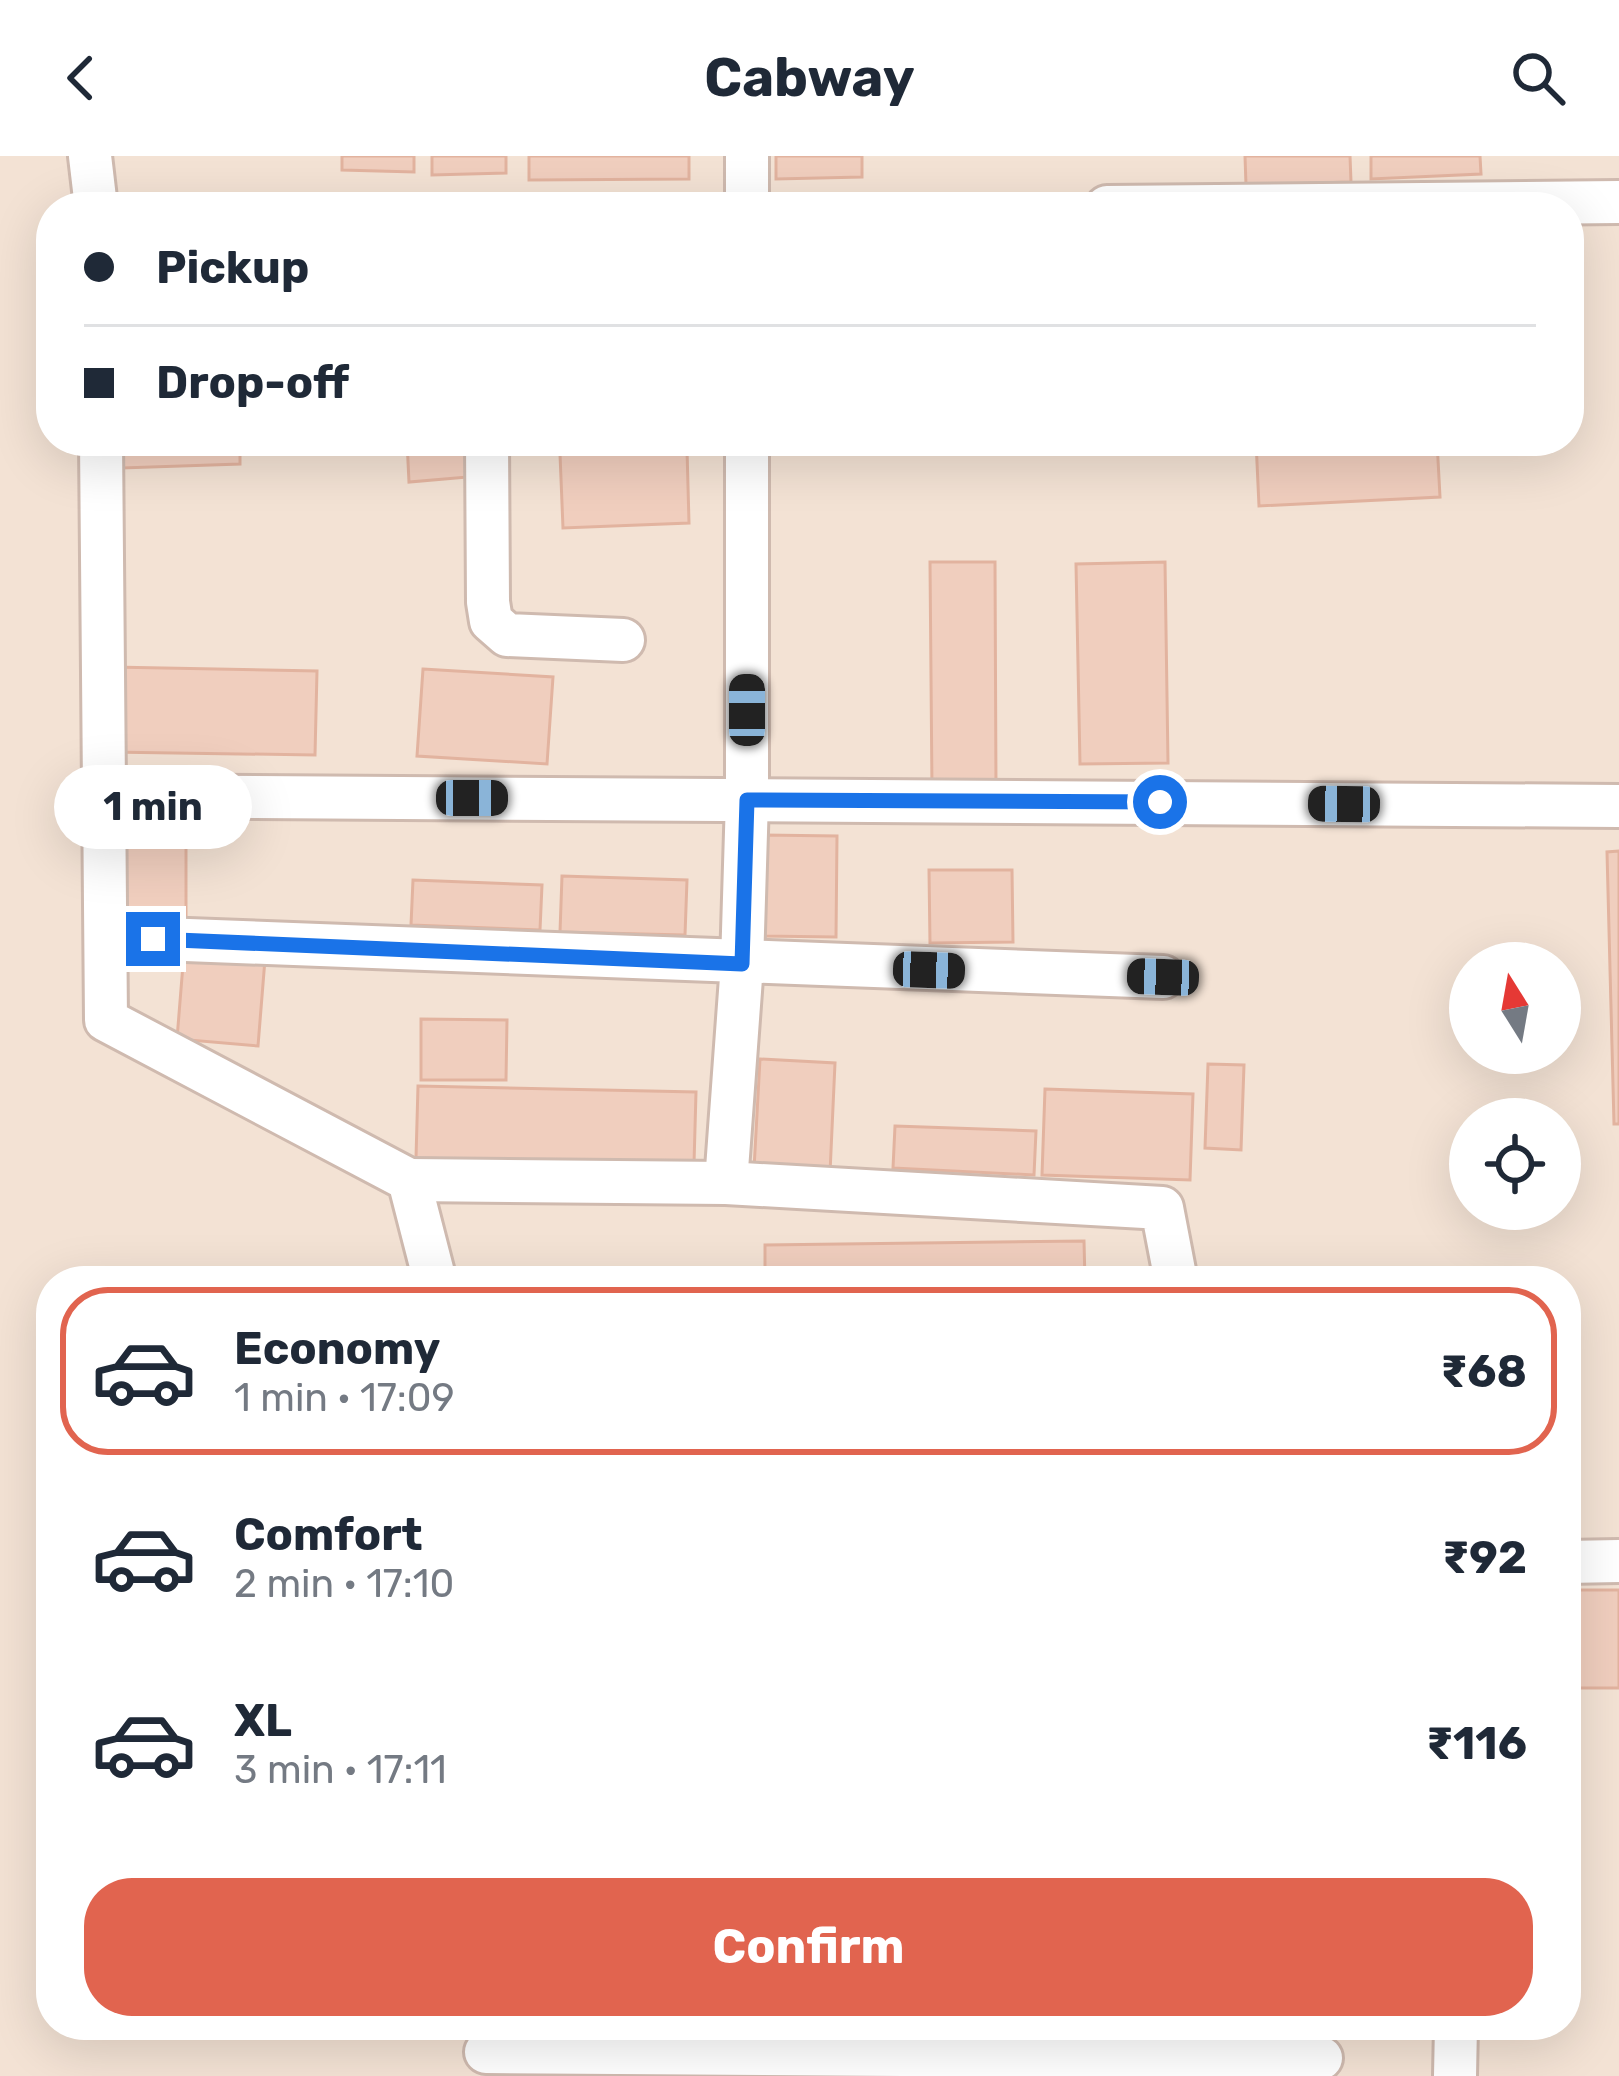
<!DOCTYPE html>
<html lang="en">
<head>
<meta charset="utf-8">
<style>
	body { margin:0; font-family:Rubik,sans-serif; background:#f6f6f7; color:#1f2937; height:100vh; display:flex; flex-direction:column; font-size:45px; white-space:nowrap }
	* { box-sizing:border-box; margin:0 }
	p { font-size:39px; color:#747a83 }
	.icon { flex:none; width:66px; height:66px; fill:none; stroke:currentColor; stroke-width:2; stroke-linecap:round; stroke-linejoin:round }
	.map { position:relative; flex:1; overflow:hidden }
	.sheet { position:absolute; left:36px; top:1110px; width:1545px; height:774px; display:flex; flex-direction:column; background:#fff; border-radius:48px; box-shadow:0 12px 48px #0002 }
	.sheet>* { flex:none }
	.top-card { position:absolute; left:36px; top:36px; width:1548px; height:264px; border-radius:48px; box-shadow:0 12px 48px #0002; display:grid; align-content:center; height:264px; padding:0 48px; background:#fff }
	.needle { width:78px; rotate:349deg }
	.tools { position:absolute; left:1449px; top:786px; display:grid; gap:24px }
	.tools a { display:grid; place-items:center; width:132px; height:132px; border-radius:50%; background:#fff; box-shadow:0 12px 48px #0002; font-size:60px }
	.end { position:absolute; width:54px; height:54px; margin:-27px; border:15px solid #1a73e8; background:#fff; box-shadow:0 0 0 6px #fff }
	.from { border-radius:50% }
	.bubble { position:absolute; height:84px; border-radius:42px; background:#fff; box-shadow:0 12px 48px #0002; font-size:39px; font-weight:700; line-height:84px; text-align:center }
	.car { position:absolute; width:36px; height:72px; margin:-36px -18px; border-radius:15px; box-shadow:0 0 9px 3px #0007; background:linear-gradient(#222 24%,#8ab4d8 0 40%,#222 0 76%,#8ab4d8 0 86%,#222 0) }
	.top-card b { display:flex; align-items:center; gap:42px; height:114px; font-size:45px }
	.top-card b+b { border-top:3px solid #e0e1e3 }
	.top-card i { width:30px; height:30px; background:#1f2937 }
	ul { padding:21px 0 0; list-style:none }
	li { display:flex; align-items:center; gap:36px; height:168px; margin:0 24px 18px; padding:0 24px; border:6px solid transparent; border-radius:48px }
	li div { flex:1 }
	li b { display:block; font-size:45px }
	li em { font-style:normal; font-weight:700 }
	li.active { border-color:#e1644f }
	li>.icon { width:108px; height:108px; stroke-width:1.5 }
	.cta { display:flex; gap:24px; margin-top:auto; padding:24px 48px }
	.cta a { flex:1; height:138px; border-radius:48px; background:#e1644f; color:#fff; font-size:48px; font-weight:700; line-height:138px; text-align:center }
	header { display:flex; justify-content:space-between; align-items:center; height:156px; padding:0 48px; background:#fff; font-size:54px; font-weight:700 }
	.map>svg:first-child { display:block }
	.residential { fill:#f3e2d4; fill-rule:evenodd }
	.building { fill:#f0cebe; stroke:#e2b39f; stroke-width:3 }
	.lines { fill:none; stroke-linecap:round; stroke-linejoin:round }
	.street-casing { stroke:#cfbaaf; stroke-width:48 }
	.street { stroke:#fff; stroke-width:42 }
	.route { stroke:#1a73e8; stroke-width:15 }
</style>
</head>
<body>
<header><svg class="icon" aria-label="back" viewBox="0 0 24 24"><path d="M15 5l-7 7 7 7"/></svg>Cabway<svg class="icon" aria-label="search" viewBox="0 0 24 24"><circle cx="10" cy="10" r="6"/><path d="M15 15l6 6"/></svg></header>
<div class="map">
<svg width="1619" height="1920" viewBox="0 0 1619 1920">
	<rect width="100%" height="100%" fill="#fbf1e6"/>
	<path class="residential" d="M 0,0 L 1619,0 L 1619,1920 L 0,1920 ZM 51,51 L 1569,51 L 1569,285 L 51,285 ZM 1470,807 L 1560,807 L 1560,897 L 1470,897 ZM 1470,963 L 1560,963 L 1560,1053 L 1470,1053 ZM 51,1125 L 1566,1125 L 1566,1869 L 51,1869 Z"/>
	<g class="building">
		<path d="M 342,0 L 414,0 L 414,16 L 342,14 Z"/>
		<path d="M 432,0 L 506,0 L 506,17 L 432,19 Z"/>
		<path d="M 529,0 L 689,0 L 689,23 L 529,24 Z"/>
		<path d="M 776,0 L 862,0 L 862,21 L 776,23 Z"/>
		<path d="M 1245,0 L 1350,0 L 1351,26 L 1246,29 Z"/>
		<path d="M 1371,0 L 1480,0 L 1481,18 L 1371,23 Z"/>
		<path d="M 121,285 L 240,285 L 240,308 L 122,312 Z"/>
		<path d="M 264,285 L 319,285 L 319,290 L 264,292 Z"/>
		<path d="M 407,285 L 478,285 L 480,320 L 409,326 Z"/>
		<path d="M 1256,285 L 1437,285 L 1440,341 L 1259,350 Z"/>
		<path d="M 687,293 L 689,367 L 563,372 L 560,298 Z"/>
		<path d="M 930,406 L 995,406 L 996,633 L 932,634 Z"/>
		<path d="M 1165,406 L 1168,607 L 1080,608 L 1076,408 Z"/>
		<path d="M 111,511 L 317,515 L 315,599 L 109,596 Z"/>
		<path d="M 423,513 L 553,521 L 547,608 L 417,600 Z"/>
		<path d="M 119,668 L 186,668 L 186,760 L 119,761 Z"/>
		<path d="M 763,679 L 837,680 L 836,781 L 762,780 Z"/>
		<path d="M 1619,695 L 1619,968 L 1614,968 L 1607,696 Z"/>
		<path d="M 929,714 L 1012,714 L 1013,786 L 930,787 Z"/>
		<path d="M 562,720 L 687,724 L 685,779 L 560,776 Z"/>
		<path d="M 413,724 L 542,729 L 540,774 L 411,769 Z"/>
		<path d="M 184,796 L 265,803 L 258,890 L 177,883 Z"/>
		<path d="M 421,863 L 507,864 L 506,924 L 421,924 Z"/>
		<path d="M 760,903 L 835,907 L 830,1017 L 754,1013 Z"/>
		<path d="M 1208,908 L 1244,909 L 1241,994 L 1205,992 Z"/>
		<path d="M 418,930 L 696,936 L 694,1008 L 416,1002 Z"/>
		<path d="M 1045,933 L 1193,938 L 1190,1024 L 1042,1019 Z"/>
		<path d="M 895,970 L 1036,975 L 1034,1019 L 893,1012 Z"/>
		<path d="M 1084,1085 L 1085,1125 L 765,1125 L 765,1089 Z"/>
		<rect x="1566" y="1434" width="53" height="98"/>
		<path d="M 521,1869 L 657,1869 L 522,1879 Z"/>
		<path d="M 1012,1869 L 1144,1869 L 1144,1871 L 1012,1877 Z"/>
		<path d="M 1161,1869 L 1305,1869 L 1305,1870 L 1161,1876 Z"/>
	</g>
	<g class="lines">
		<defs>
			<g id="street">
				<path d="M 90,0 L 96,51"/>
				<path d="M 747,51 L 747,0"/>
				<path d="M 1107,51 L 1619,46"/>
				<path d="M 101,285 L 106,864 L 409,1024 L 435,1125"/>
				<path d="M 487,285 L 488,446 L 491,465 L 507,479 L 623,484"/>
				<path d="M 106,640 L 1619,650"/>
				<path d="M 108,781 L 1163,821"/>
				<path d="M 409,1024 L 726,1027 L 1162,1052 L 1176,1125"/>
				<path d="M 726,1027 L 742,808 L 747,643 L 747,285"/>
				<path d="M 1566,1406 L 1619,1405"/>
				<path d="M 486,1896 L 1321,1902"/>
				<path d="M 1455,1920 L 1456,1869"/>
			</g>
		</defs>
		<use href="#street" class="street-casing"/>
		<use href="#street" class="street"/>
	</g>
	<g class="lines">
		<path class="route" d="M 153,783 L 742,808 L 747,644 L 1160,646"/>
	</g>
</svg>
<div class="tools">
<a><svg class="needle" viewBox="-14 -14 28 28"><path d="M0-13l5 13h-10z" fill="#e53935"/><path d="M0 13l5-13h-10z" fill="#747a83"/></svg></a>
<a><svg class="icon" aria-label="locate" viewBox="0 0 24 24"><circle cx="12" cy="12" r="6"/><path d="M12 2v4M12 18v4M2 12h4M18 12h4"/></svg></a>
</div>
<i class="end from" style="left:1160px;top:646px"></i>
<i class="end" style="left:153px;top:783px"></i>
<div class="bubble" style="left:54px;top:609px;width:198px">1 min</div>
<i class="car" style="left:747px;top:554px;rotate:0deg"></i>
<i class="car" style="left:472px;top:642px;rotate:90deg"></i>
<i class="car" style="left:1344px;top:648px;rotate:271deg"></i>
<i class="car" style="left:929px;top:814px;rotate:92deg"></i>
<i class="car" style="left:1163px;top:821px;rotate:272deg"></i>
<div class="top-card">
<b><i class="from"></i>Pickup</b>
<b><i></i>Drop-off</b>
</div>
<section class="sheet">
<ul>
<li class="active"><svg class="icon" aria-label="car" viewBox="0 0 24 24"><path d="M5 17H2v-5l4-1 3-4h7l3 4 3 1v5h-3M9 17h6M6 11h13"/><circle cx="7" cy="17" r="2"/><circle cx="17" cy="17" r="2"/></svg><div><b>Economy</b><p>1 min · 17:09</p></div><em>₹68</em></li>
<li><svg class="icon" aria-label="car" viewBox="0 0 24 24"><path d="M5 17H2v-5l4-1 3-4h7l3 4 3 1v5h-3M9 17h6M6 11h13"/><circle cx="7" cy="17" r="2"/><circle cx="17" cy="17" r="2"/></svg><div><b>Comfort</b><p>2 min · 17:10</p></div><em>₹92</em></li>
<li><svg class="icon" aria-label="car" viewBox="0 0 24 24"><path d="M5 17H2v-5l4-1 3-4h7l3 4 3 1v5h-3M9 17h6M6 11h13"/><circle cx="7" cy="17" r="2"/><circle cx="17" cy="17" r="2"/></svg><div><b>XL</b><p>3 min · 17:11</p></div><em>₹116</em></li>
</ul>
<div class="cta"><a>Confirm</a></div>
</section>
</div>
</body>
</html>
